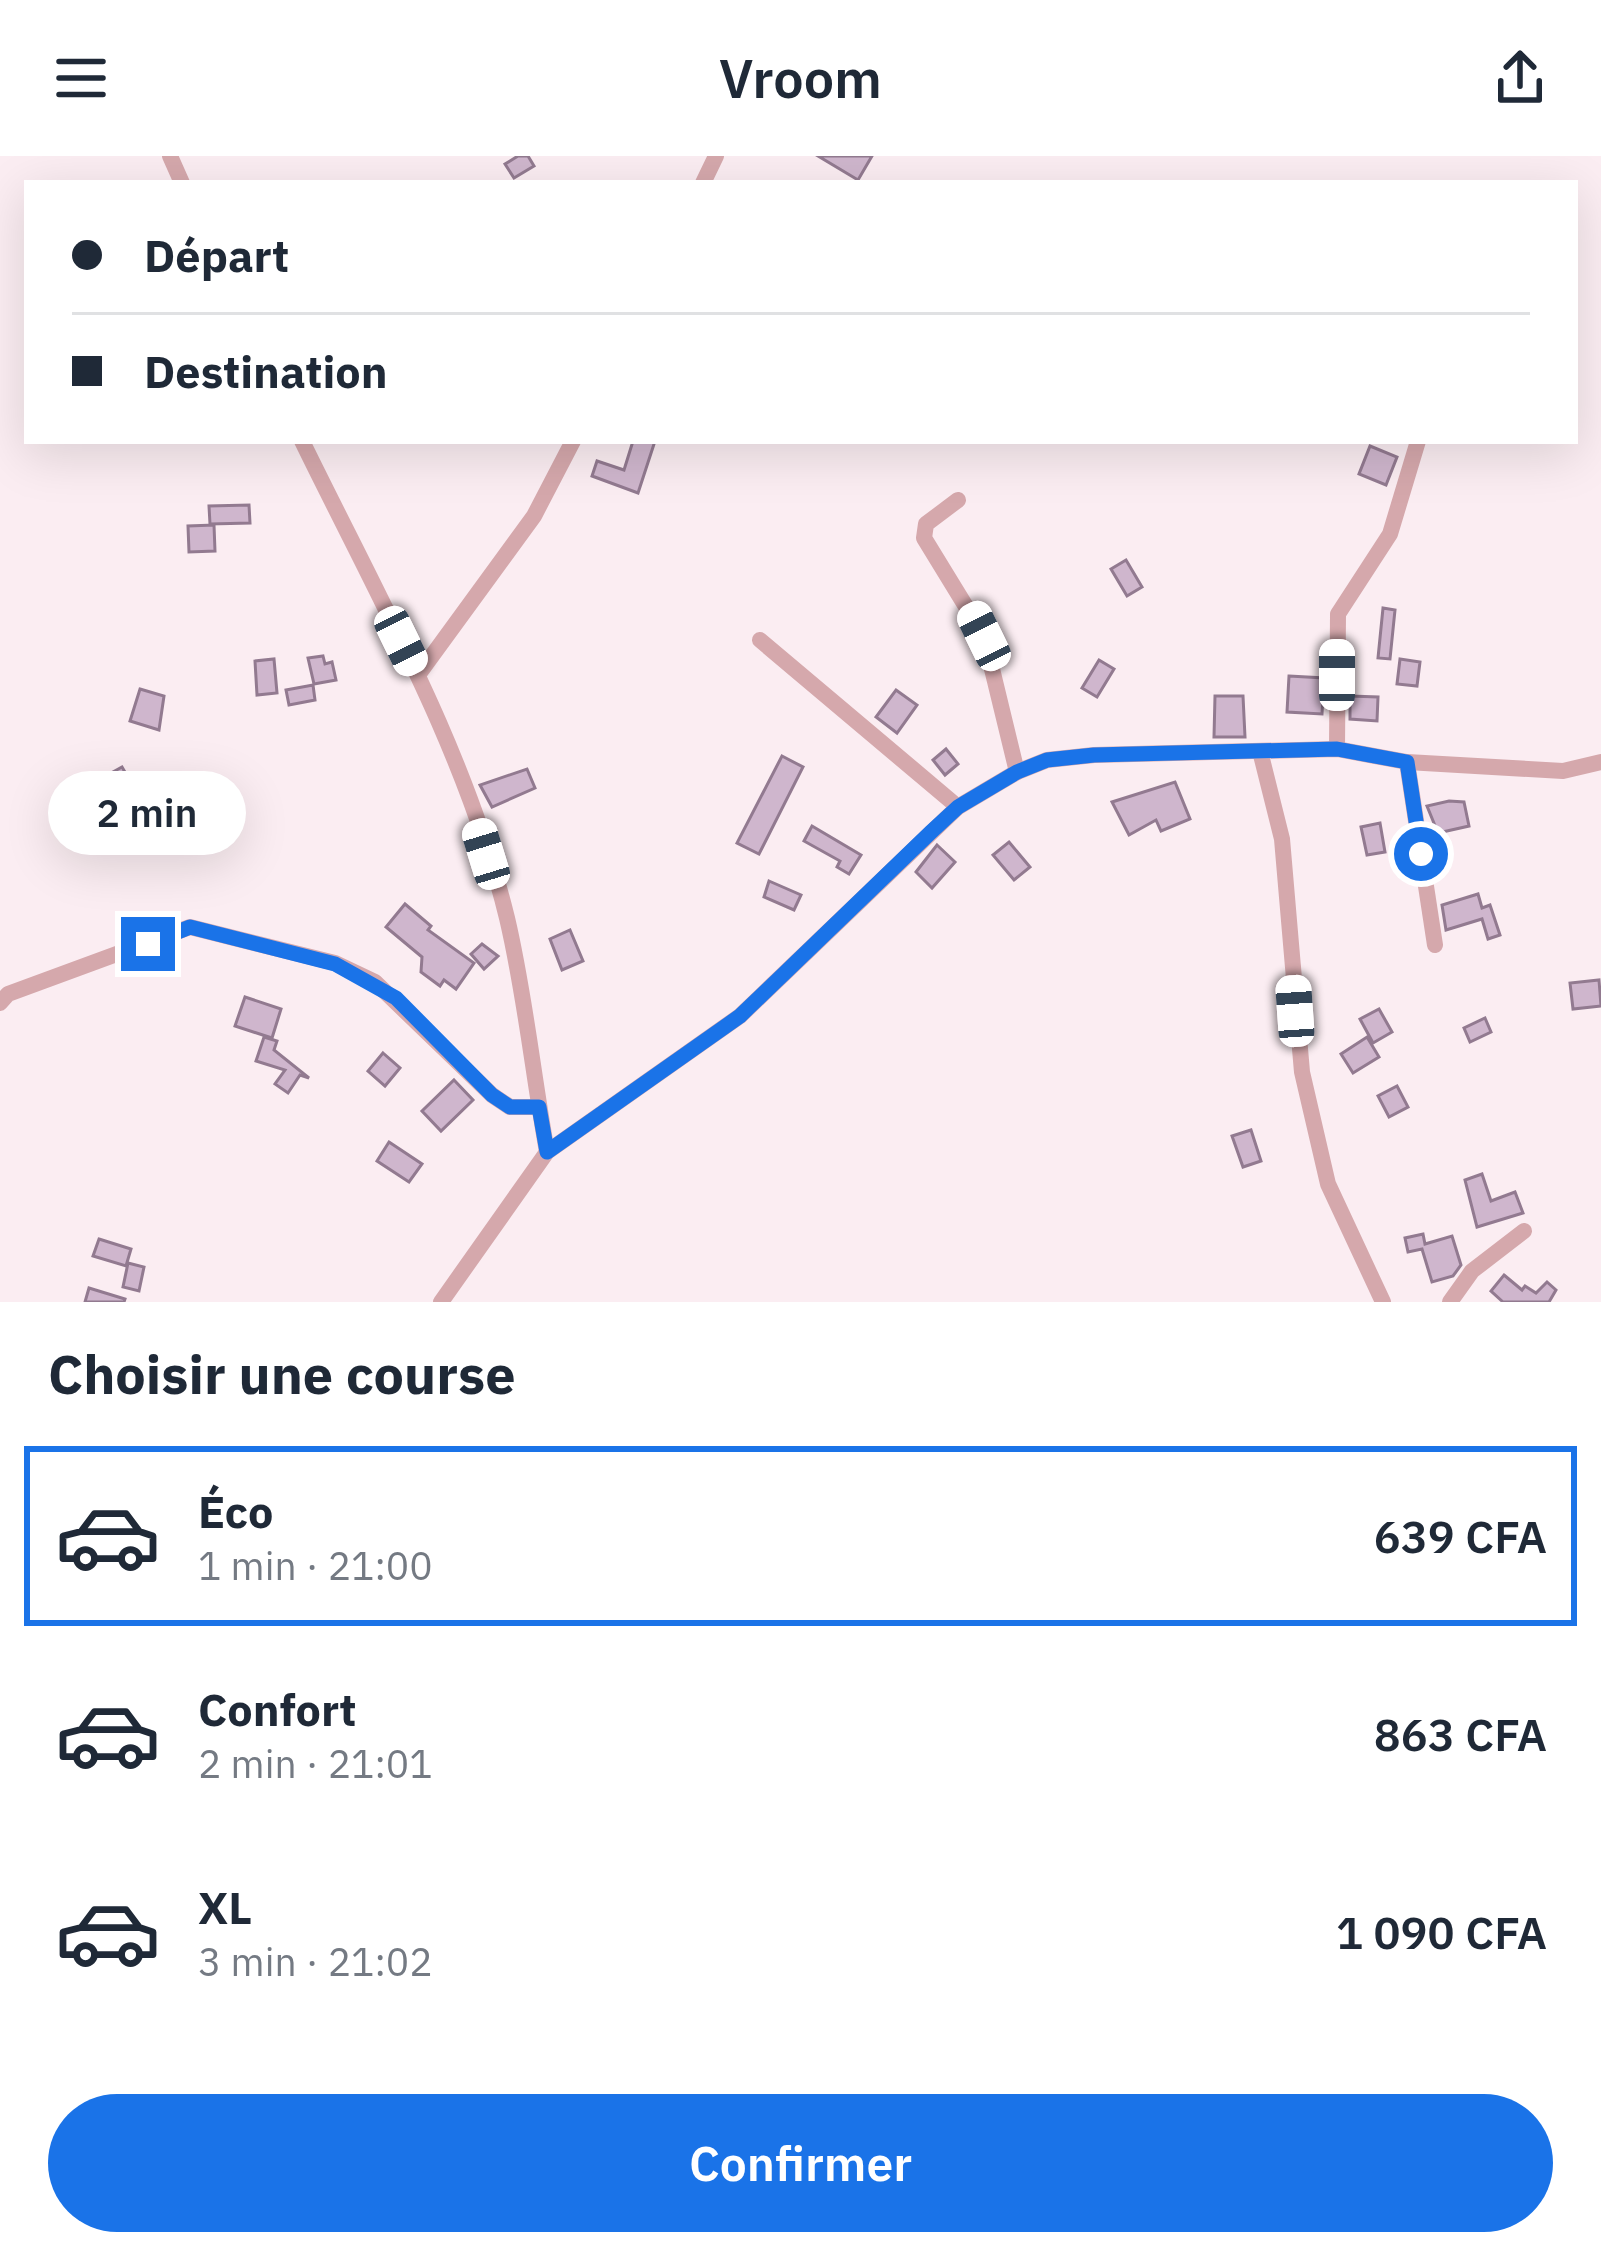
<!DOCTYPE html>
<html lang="fr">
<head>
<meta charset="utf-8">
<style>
	body { margin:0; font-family:"IBM Plex Sans",sans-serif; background:#f6f6f7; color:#1f2937; height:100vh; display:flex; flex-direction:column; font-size:45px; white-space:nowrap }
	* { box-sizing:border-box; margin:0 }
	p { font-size:39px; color:#747a83 }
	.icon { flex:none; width:66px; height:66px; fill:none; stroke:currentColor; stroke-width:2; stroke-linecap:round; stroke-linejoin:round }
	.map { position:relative; height:1146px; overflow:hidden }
	.sheet { display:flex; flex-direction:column; background:#fff; flex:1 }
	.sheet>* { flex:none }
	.guide { position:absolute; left:24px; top:24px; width:1554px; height:264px; border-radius:0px; box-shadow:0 12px 48px #0002; display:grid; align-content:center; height:264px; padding:0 48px; background:#fff }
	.end { position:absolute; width:54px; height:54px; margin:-27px; border:15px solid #1a73e8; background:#fff; box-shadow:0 0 0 6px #fff }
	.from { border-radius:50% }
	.bubble { position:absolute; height:84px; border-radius:42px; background:#fff; box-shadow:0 12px 48px #0002; font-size:39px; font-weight:600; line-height:84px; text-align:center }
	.car { position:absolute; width:36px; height:72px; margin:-36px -18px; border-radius:15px; box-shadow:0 0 9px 3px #0007; background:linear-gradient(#fff 24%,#345 0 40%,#fff 0 76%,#345 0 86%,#fff 0) }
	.guide b { display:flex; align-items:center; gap:42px; height:114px; font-size:45px }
	.guide b+b { border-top:3px solid #e0e1e3 }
	.guide i { width:30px; height:30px; background:#1f2937 }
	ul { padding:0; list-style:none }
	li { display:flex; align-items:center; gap:36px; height:180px; margin:0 24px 18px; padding:0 24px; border:6px solid transparent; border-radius:0px }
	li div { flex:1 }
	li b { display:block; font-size:45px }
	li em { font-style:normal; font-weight:600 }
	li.on { border-color:#1a73e8 }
	li>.icon { width:108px; height:108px; stroke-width:1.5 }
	h2 { padding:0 48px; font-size:54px; line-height:144px }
	.button { display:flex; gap:24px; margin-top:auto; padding:24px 48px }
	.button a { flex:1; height:138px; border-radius:72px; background:#1a73e8; color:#fff; font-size:48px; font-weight:600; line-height:138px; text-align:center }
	header { display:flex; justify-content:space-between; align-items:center; height:156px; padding:0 48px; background:#fff; font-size:54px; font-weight:600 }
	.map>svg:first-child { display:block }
	.building { fill:#cfb6cd; stroke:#927a90; stroke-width:3 }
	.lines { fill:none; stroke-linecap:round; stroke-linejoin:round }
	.minor { stroke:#d5a8ac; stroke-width:16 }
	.route { stroke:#1a73e8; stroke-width:15 }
</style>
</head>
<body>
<header><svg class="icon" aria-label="menu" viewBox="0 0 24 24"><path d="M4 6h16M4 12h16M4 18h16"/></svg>Vroom<svg class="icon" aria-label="share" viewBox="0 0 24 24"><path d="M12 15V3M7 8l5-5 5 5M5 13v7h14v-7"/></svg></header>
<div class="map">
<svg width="1601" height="1146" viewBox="0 0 1601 1146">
	<rect width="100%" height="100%" fill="#fbedf2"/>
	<g class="building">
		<path d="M 518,0 L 528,0 L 534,10 L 514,22 L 505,8 Z"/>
		<path d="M 818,0 L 872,0 L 858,24 Z"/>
		<path d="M 633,285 L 655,285 L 638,337 L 592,320 L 597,305 L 624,314 Z"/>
		<path d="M 1370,290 L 1397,301 L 1386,329 L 1359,318 Z"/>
		<path d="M 249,349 L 250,367 L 210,368 L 209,350 Z"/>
		<path d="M 214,369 L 215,395 L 189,396 L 188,370 Z"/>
		<path d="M 1126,404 L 1142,431 L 1127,440 L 1111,413 Z"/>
		<path d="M 1383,452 L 1395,454 L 1390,503 L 1378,502 Z"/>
		<path d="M 323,500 L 325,508 L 332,506 L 336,524 L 314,528 L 308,502 Z"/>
		<path d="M 274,503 L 277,537 L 257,539 L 255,505 Z"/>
		<path d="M 1400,503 L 1420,506 L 1417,530 L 1397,528 Z"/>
		<path d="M 1099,504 L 1114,513 L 1097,541 L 1082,532 Z"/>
		<path d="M 1289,520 L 1324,522 L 1322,558 L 1287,556 Z"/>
		<path d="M 313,529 L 315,544 L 289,549 L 286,534 Z"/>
		<path d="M 140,533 L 164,540 L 159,574 L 130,565 Z"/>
		<path d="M 896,534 L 917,549 L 897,577 L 876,561 Z"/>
		<path d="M 1215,540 L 1243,540 L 1245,581 L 1214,581 Z"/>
		<path d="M 1350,540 L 1378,541 L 1377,565 L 1350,563 Z"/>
		<path d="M 946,593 L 958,608 L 945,619 L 933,604 Z"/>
		<path d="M 782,600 L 803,611 L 759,698 L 737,687 Z"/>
		<path d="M 122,611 L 133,630 L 101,648 L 91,628 Z"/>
		<path d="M 527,613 L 535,632 L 492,651 L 480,629 Z"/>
		<path d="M 1175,626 L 1190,663 L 1161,675 L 1156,664 L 1129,679 L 1112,646 Z"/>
		<path d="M 1449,645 L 1464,646 L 1469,670 L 1438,677 L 1427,650 Z"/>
		<path d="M 1380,667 L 1385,696 L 1367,699 L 1361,671 Z"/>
		<path d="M 812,670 L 861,699 L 849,718 L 837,711 L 840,705 L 804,685 Z"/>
		<path d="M 1009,686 L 1030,711 L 1014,724 L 993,699 Z"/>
		<path d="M 937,689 L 955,706 L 932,732 L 916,716 Z"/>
		<path d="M 769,725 L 801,739 L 794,754 L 764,741 Z"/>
		<path d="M 1478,738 L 1482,752 L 1490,749 L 1500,779 L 1488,783 L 1482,763 L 1446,774 L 1442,749 Z"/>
		<path d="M 405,748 L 431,770 L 428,774 L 474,807 L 456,833 L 444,824 L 440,830 L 421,816 L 422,801 L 386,771 Z"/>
		<path d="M 570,774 L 583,805 L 562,814 L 550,783 Z"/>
		<path d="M 482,788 L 498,800 L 484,813 L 471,798 Z"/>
		<path d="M 1599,824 L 1601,850 L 1573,853 L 1570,827 Z"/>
		<path d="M 245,841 L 281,853 L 272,882 L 235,870 Z"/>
		<path d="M 1379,853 L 1392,876 L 1373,887 L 1360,863 Z"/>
		<path d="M 1485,862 L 1491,876 L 1470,886 L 1464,872 Z"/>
		<path d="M 264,881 L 277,885 L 274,894 L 309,922 L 300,919 L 288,937 L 275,928 L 285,914 L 256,905 Z"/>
		<path d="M 1367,881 L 1379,901 L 1353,917 L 1341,898 Z"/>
		<path d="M 383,897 L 400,912 L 385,930 L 368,915 Z"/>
		<path d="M 454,924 L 473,944 L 441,975 L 422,955 Z"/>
		<path d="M 1397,930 L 1408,951 L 1389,961 L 1378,940 Z"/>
		<path d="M 1251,974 L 1261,1005 L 1243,1011 L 1232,980 Z"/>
		<path d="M 389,986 L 422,1008 L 409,1026 L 377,1005 Z"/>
		<path d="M 1482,1018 L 1491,1045 L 1515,1036 L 1523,1057 L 1477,1071 L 1465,1024 Z"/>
		<path d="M 1423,1078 L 1425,1088 L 1452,1080 L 1461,1109 L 1453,1120 L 1432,1126 L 1422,1093 L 1408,1096 L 1405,1082 Z"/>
		<path d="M 99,1083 L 131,1093 L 126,1110 L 93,1100 Z"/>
		<path d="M 128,1107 L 144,1111 L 139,1135 L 123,1131 Z"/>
		<path d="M 1504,1119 L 1522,1134 L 1525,1130 L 1536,1137 L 1547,1126 L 1556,1134 L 1549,1146 L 1503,1146 L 1491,1135 Z"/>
		<path d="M 89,1132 L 125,1143 L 124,1146 L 85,1146 Z"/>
	</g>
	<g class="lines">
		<g class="minor">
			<path d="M 170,0 L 182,27"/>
			<path d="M 703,27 L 716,0"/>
			<path d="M 302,285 C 377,439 466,594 507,762 C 525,838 533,919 547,996"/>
			<path d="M 958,344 L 926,368 L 924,382 L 984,480 L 1017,616"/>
			<path d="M 760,484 L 958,651"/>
			<path d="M 418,519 L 534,360 L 573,285"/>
			<path d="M 1337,593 L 1338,458 L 1390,378 L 1418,285"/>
			<path d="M 1260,595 L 1282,683 L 1302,916 L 1328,1028 L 1383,1146"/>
			<path d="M 1407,606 L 1435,789"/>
			<path d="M 0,847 L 8,838 L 190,771 L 335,807 L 375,826 L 492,939 L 510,951 L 539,951"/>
			<path d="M 441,1146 L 547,996 L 740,860 L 958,651 L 1017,616 L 1047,604 L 1094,599 L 1337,593 L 1407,606 L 1563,615 L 1601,606"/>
			<path d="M 1450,1146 L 1472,1115 L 1524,1075"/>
		</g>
	</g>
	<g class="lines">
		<path class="route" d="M 148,788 L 190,771 L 335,808 L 396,842 L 492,939 L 510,951 L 539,951 L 547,996 L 740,860 L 931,676 L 958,651 L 1017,616 L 1047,604 L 1094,599 L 1337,593 L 1407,606 L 1421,698"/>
	</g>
</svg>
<i class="end from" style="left:1421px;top:698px"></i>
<i class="end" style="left:148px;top:788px"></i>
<div class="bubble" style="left:48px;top:615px;width:198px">2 min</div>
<i class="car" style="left:984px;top:480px;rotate:334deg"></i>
<i class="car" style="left:401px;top:485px;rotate:154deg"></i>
<i class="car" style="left:1337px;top:519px;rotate:0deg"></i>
<i class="car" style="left:486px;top:698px;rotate:343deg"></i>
<i class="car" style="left:1295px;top:855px;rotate:356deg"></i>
<div class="guide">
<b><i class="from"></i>Départ</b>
<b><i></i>Destination</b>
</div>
</div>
<section class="sheet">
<h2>Choisir une course</h2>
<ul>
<li class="on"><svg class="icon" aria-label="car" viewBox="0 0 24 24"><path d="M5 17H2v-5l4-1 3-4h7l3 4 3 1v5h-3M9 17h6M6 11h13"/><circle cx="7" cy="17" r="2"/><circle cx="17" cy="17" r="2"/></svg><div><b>Éco</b><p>1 min · 21:00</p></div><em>639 CFA</em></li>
<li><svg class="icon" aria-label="car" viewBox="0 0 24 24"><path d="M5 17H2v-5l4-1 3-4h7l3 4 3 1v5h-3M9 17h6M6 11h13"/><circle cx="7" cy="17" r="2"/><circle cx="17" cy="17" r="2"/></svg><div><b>Confort</b><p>2 min · 21:01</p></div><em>863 CFA</em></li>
<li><svg class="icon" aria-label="car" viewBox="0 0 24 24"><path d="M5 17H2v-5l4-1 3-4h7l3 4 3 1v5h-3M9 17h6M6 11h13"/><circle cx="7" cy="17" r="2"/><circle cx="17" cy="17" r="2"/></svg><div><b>XL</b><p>3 min · 21:02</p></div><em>1 090 CFA</em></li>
</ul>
<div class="button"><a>Confirmer</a></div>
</section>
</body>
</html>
